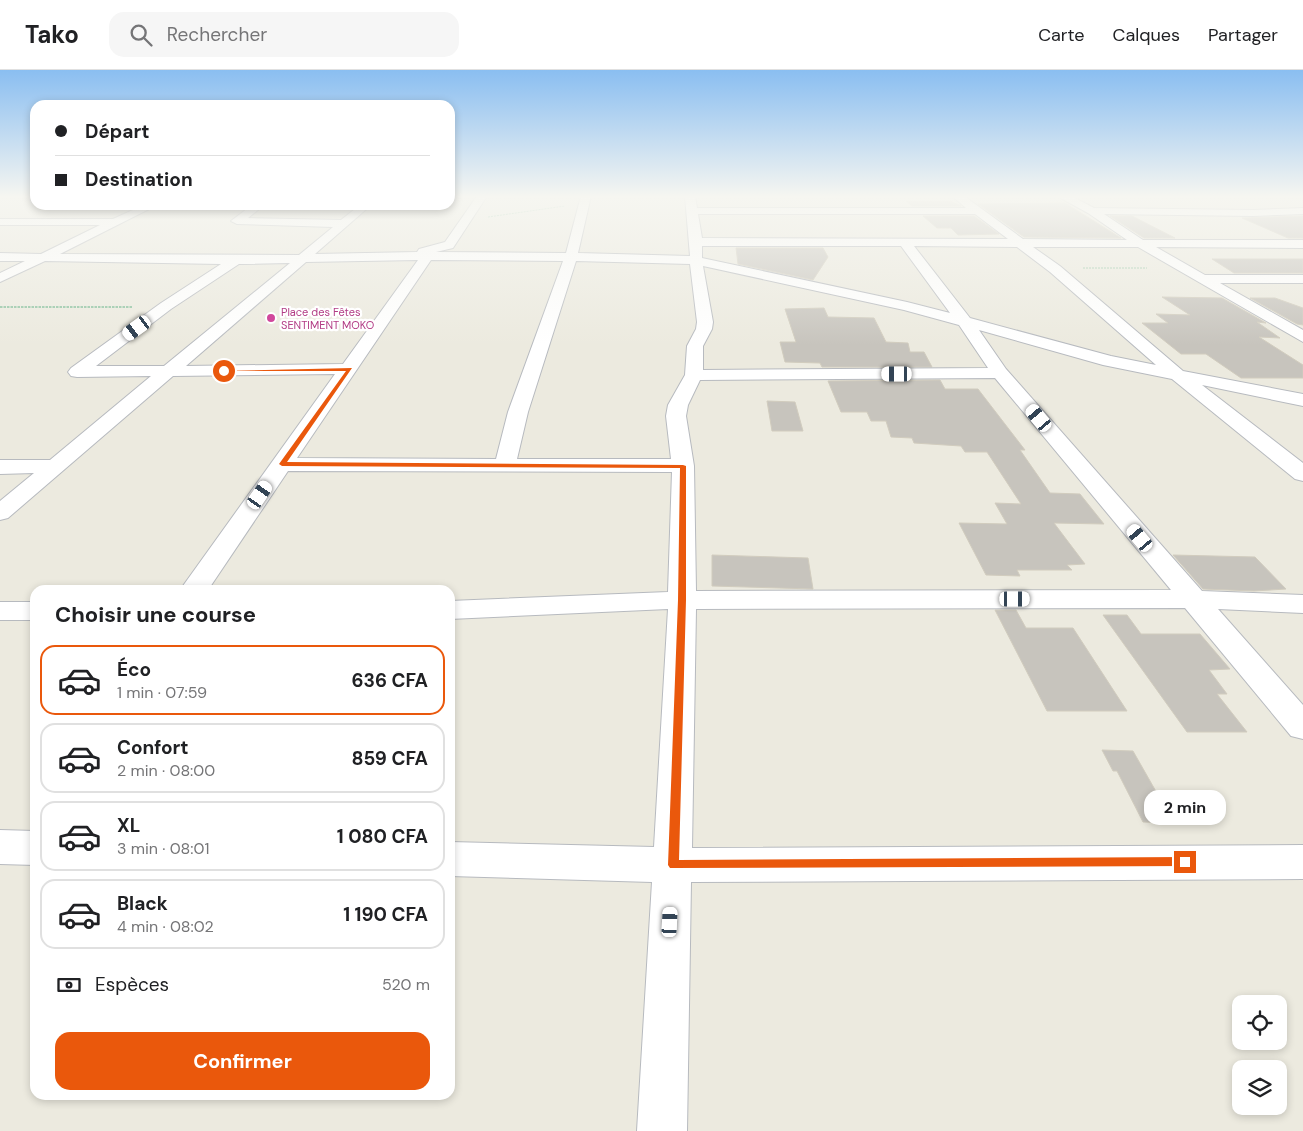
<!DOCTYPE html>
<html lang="fr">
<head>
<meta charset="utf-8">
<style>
	body { margin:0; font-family:"DM Sans",sans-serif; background:#f6f6f6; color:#202124; height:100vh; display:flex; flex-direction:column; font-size:19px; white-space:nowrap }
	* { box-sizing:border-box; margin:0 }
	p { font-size:16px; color:#757577 }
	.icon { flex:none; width:28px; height:28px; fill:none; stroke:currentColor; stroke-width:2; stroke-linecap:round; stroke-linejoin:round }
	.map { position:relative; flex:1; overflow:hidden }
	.sheet { position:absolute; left:30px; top:515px; width:425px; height:515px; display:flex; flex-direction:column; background:#fff; border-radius:15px; box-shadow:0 2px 8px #0003 }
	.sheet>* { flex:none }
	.guide { position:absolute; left:30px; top:30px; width:425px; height:110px; border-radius:15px; box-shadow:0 2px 8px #0003; display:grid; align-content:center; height:110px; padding:0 25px; background:#fff }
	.fabs { position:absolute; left:1232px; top:925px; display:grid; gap:10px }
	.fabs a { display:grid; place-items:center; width:55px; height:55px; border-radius:10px; background:#fff; box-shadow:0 2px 8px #0003; font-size:25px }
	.end { position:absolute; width:22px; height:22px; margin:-11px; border:6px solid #ea580c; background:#fff; box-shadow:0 0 0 2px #fff }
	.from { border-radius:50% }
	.bubble { position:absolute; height:35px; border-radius:15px; background:#fff; box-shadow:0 2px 8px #0003; font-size:16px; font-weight:700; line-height:35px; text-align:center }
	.car { position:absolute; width:15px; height:30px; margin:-15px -8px; border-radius:6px; box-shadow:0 0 4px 1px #0007; background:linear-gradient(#fff 24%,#345 0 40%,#fff 0 76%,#345 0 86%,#fff 0) }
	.guide b { display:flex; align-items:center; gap:18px; height:48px; font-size:19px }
	.guide b+b { border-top:1px solid #e0e0e0 }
	.guide i { width:12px; height:12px; background:#202124 }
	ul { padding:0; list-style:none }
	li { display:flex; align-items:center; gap:15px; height:70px; margin:0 10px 8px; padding:0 15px; border:2px solid #e0e0e0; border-radius:15px }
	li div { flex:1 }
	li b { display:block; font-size:19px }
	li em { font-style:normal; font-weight:700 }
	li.selected { border-color:#ea580c }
	li>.icon { width:45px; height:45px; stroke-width:1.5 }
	h2 { padding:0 25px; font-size:22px; line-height:60px }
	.pay { display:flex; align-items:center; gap:12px; height:55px; padding:0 25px; font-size:19px }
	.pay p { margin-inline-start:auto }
	.cta { display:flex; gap:10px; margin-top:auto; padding:10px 25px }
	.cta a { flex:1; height:58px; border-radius:15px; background:#ea580c; color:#fff; font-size:20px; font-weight:700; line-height:58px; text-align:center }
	header { display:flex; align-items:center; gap:30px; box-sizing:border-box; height:70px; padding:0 25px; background:#fff; border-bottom:1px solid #e0e0e0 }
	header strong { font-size:24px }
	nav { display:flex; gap:28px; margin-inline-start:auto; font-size:18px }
	.search { width:350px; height:45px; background:#f6f6f6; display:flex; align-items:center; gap:12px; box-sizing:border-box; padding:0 18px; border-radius:15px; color:#757577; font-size:19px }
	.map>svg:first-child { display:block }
	.building { fill:#c7c4bd; stroke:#d1ccbe }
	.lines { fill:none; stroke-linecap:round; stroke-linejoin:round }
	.minor-casing { stroke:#b7babf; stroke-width:2 }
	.path-far1 { stroke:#92c4a3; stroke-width:1; stroke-dasharray:2 1; stroke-linecap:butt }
	.path { stroke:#92c4a3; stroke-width:2; stroke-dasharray:2.5 1; stroke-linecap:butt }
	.minor { fill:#fff; fill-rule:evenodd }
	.route { fill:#ea580c }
	.hotel-dot { fill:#d1479c; stroke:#fff; stroke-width:2 }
	.labels { text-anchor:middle; stroke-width:4.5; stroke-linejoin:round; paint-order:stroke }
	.far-hotel-label { font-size:11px; fill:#b23c85; stroke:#fff; text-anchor:start }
</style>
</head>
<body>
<header>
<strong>Tako</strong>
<div class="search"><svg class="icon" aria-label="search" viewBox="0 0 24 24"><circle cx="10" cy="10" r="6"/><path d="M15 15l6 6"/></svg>Rechercher</div>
<nav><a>Carte</a><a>Calques</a><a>Partager</a></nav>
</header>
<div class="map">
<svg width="1303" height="1061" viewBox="0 0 1303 1061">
	<rect width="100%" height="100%" fill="#eceadf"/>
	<g class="building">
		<path d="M 906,131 L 950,131 L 961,136 L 912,136 Z"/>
		<path d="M 1065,133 L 1121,168 L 1024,167 L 978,134 Z"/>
		<path d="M 923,146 L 974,146 L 999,164 L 958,165 L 951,158 L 937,158 Z"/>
		<path d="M 1110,146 L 1132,146 L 1175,168 L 1144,168 Z"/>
		<path d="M 1303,146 L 1303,168 L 1288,168 L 1242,148 Z"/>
		<path d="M 736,178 L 823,178 L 828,187 L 813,210 L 738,194 Z"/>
		<path d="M 1212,189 L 1303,189 L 1303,203 L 1234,203 Z"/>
		<path d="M 1162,227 L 1222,228 L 1266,253 L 1257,252 L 1280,268 L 1259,267 L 1303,295 L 1303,308 L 1241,308 L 1206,284 L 1181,284 L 1142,253 L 1168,253 L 1156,244 L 1190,245 Z"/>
		<path d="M 1250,228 L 1275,228 L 1303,238 L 1303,255 L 1297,254 Z"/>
		<path d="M 824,238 L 828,247 L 874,248 L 886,272 L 908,273 L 910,282 L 924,282 L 932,297 L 822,297 L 820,293 L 785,292 L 780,272 L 796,272 L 785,239 Z"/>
		<path d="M 940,310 L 945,319 L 978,319 L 1025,380 L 1020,380 L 1050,423 L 1080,424 L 1104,454 L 1054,453 L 1085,494 L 1067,495 L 1072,500 L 1017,500 L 1020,506 L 986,505 L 959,453 L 1007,454 L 995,433 L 1021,434 L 987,382 L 965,382 L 961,376 L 914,373 L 912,368 L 891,367 L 886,351 L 871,351 L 867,342 L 841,342 L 828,311 Z"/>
		<path d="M 767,331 L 795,332 L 803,361 L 772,361 Z"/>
		<path d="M 712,485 L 808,488 L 813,519 L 712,516 Z"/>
		<path d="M 1173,485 L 1255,487 L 1286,519 L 1254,521 L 1203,519 Z"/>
		<path d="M 995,540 L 1016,540 L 1026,558 L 1073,558 L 1127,641 L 1047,641 Z"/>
		<path d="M 1103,545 L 1127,545 L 1141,564 L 1200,564 L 1230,599 L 1209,600 L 1227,624 L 1217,624 L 1247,662 L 1187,662 Z"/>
		<path d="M 1102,680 L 1133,681 L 1174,753 L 1143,752 L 1117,701 L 1113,701 Z"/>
	</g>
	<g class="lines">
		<defs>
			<g id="minor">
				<path d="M 477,126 L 487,126 L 453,178 L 436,182 L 566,183 L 581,126 L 591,126 L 578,183 L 690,186 L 685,126 L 695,126 L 697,138 L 966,138 L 952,126 L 964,126 L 1023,169 L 1127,170 L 1088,143 L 1057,126 L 1071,126 L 1094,138 L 1253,140 L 1303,138 L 1303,144 L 1253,146 L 1104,144 L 1143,170 L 1303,170 L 1303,178 L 1156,177 L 1205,205 L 1303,205 L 1303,213 L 1220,213 L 1303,260 L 1303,272 L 1138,177 L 1033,177 L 1060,196 L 1183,301 L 1303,324 L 1303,336 L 1202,315 L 1303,393 L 1303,411 L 1295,409 L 1172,309 L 1103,295 L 979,260 L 1006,299 L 1202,521 L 1303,525 L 1303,543 L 1218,539 L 1303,635 L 1303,669 L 1291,666 L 1185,538 L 696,539 L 692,778 L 1303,775 L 1303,809 L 691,812 L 687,1061 L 637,1061 L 652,812 L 450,806 L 450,772 L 654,777 L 668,539 L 450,549 L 450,531 L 668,522 L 672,402 L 288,401 L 208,520 L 180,520 L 335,304 L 173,306 L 8,448 L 0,450 L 0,431 L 34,403 L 0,404 L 0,390 L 50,390 L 151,306 L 77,307 L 71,306 L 68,302 L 71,298 L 161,233 L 221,194 L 45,191 L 0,212 L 0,203 L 25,191 L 0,191 L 0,183 L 41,184 L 100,155 L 0,155 L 0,149 L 113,149 L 144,135 L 157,135 L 60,184 L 299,185 L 333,157 L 237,154 L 231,151 L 252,135 L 264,135 L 248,148 L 341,150 L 360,135 L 371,135 L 315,184 L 417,182 L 419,179 L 445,172 ZM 698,144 L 975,144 L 1008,169 L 702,168 ZM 702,176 L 901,176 L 950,243 L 907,232 L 702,188 ZM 914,176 L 1017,177 L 1050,202 L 1156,295 L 1111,286 L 970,248 ZM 418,190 L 343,294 L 186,296 L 306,192 ZM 431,190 L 563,191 L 508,342 L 496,389 L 297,388 ZM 576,191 L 690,194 L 697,252 L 696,259 L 687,276 L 685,305 L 668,335 L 666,346 L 671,389 L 517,389 L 528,342 ZM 290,193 L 164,296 L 96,296 L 171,239 L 239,194 ZM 703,196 L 904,240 L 959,255 L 988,298 L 703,300 L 703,276 L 712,259 L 713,252 ZM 995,308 L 1171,520 L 696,521 L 694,396 L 686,346 L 688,335 L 700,310 Z"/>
				<rect x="0" y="532" width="35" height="18"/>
				<path d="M 0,760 L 35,761 L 35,795 L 0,794 Z"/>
			</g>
		</defs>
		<use href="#minor" class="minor-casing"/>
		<g class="path-far1">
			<path d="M 488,147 L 565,136"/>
			<path d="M 1083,198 L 1147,198"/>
		</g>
		<path class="path" d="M 0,237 L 133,237"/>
		<use href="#minor" class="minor"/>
	</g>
	<linearGradient id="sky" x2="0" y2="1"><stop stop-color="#8abef1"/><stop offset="0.46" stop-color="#f6f6f1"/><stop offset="1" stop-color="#f6f6f1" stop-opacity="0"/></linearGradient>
	<rect width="1303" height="275" fill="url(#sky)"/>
	<path class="route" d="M 352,298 L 287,392 L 683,395 L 686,396 L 686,530 L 679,790 L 1185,787 L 1189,789 L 1189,796 L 670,798 L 668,795 L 678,530 L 680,398 L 282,396 L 279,394 L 346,301 L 221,301 Z"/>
	<circle class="hotel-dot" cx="271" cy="248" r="5"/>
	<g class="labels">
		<g class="far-hotel-label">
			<text x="281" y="246">Place des Fêtes<tspan x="281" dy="13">SENTIMENT MOKO</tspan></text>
		</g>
	</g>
</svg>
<div class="fabs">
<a><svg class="icon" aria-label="locate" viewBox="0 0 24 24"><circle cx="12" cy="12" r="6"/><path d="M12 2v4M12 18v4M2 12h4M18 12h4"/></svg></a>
<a><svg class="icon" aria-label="layers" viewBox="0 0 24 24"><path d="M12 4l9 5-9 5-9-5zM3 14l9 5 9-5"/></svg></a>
</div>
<i class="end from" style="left:224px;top:301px"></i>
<i class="end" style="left:1185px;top:792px"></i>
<div class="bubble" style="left:1144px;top:720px;width:82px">2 min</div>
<i class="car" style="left:137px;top:258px;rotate:234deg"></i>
<i class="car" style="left:897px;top:304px;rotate:270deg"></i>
<i class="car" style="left:1039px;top:348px;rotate:320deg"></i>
<i class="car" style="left:260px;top:425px;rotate:35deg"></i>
<i class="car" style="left:1140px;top:468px;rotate:320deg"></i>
<i class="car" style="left:1015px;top:529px;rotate:90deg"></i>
<i class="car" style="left:670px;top:852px;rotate:3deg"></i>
<div class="guide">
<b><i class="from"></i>Départ</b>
<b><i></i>Destination</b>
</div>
<section class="sheet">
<h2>Choisir une course</h2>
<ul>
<li class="selected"><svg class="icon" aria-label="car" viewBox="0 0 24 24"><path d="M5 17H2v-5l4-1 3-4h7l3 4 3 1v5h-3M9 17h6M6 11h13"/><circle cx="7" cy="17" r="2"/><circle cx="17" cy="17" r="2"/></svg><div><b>Éco</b><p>1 min · 07:59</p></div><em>636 CFA</em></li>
<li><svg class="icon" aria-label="car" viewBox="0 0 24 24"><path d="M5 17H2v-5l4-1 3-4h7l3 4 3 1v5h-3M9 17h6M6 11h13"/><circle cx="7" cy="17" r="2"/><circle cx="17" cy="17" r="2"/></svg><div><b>Confort</b><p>2 min · 08:00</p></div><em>859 CFA</em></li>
<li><svg class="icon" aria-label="car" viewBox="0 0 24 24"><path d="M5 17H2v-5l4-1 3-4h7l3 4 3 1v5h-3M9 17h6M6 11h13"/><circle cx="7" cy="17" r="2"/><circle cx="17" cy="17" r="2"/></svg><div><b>XL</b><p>3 min · 08:01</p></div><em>1 080 CFA</em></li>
<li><svg class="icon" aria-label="car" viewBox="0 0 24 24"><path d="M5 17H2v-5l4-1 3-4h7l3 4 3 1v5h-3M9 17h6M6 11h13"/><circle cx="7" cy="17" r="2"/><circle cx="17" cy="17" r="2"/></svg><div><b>Black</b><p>4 min · 08:02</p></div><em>1 190 CFA</em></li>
</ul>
<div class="pay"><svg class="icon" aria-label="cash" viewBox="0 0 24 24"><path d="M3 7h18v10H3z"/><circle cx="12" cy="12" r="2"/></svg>Espèces<p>520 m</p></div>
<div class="cta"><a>Confirmer</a></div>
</section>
</div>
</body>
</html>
